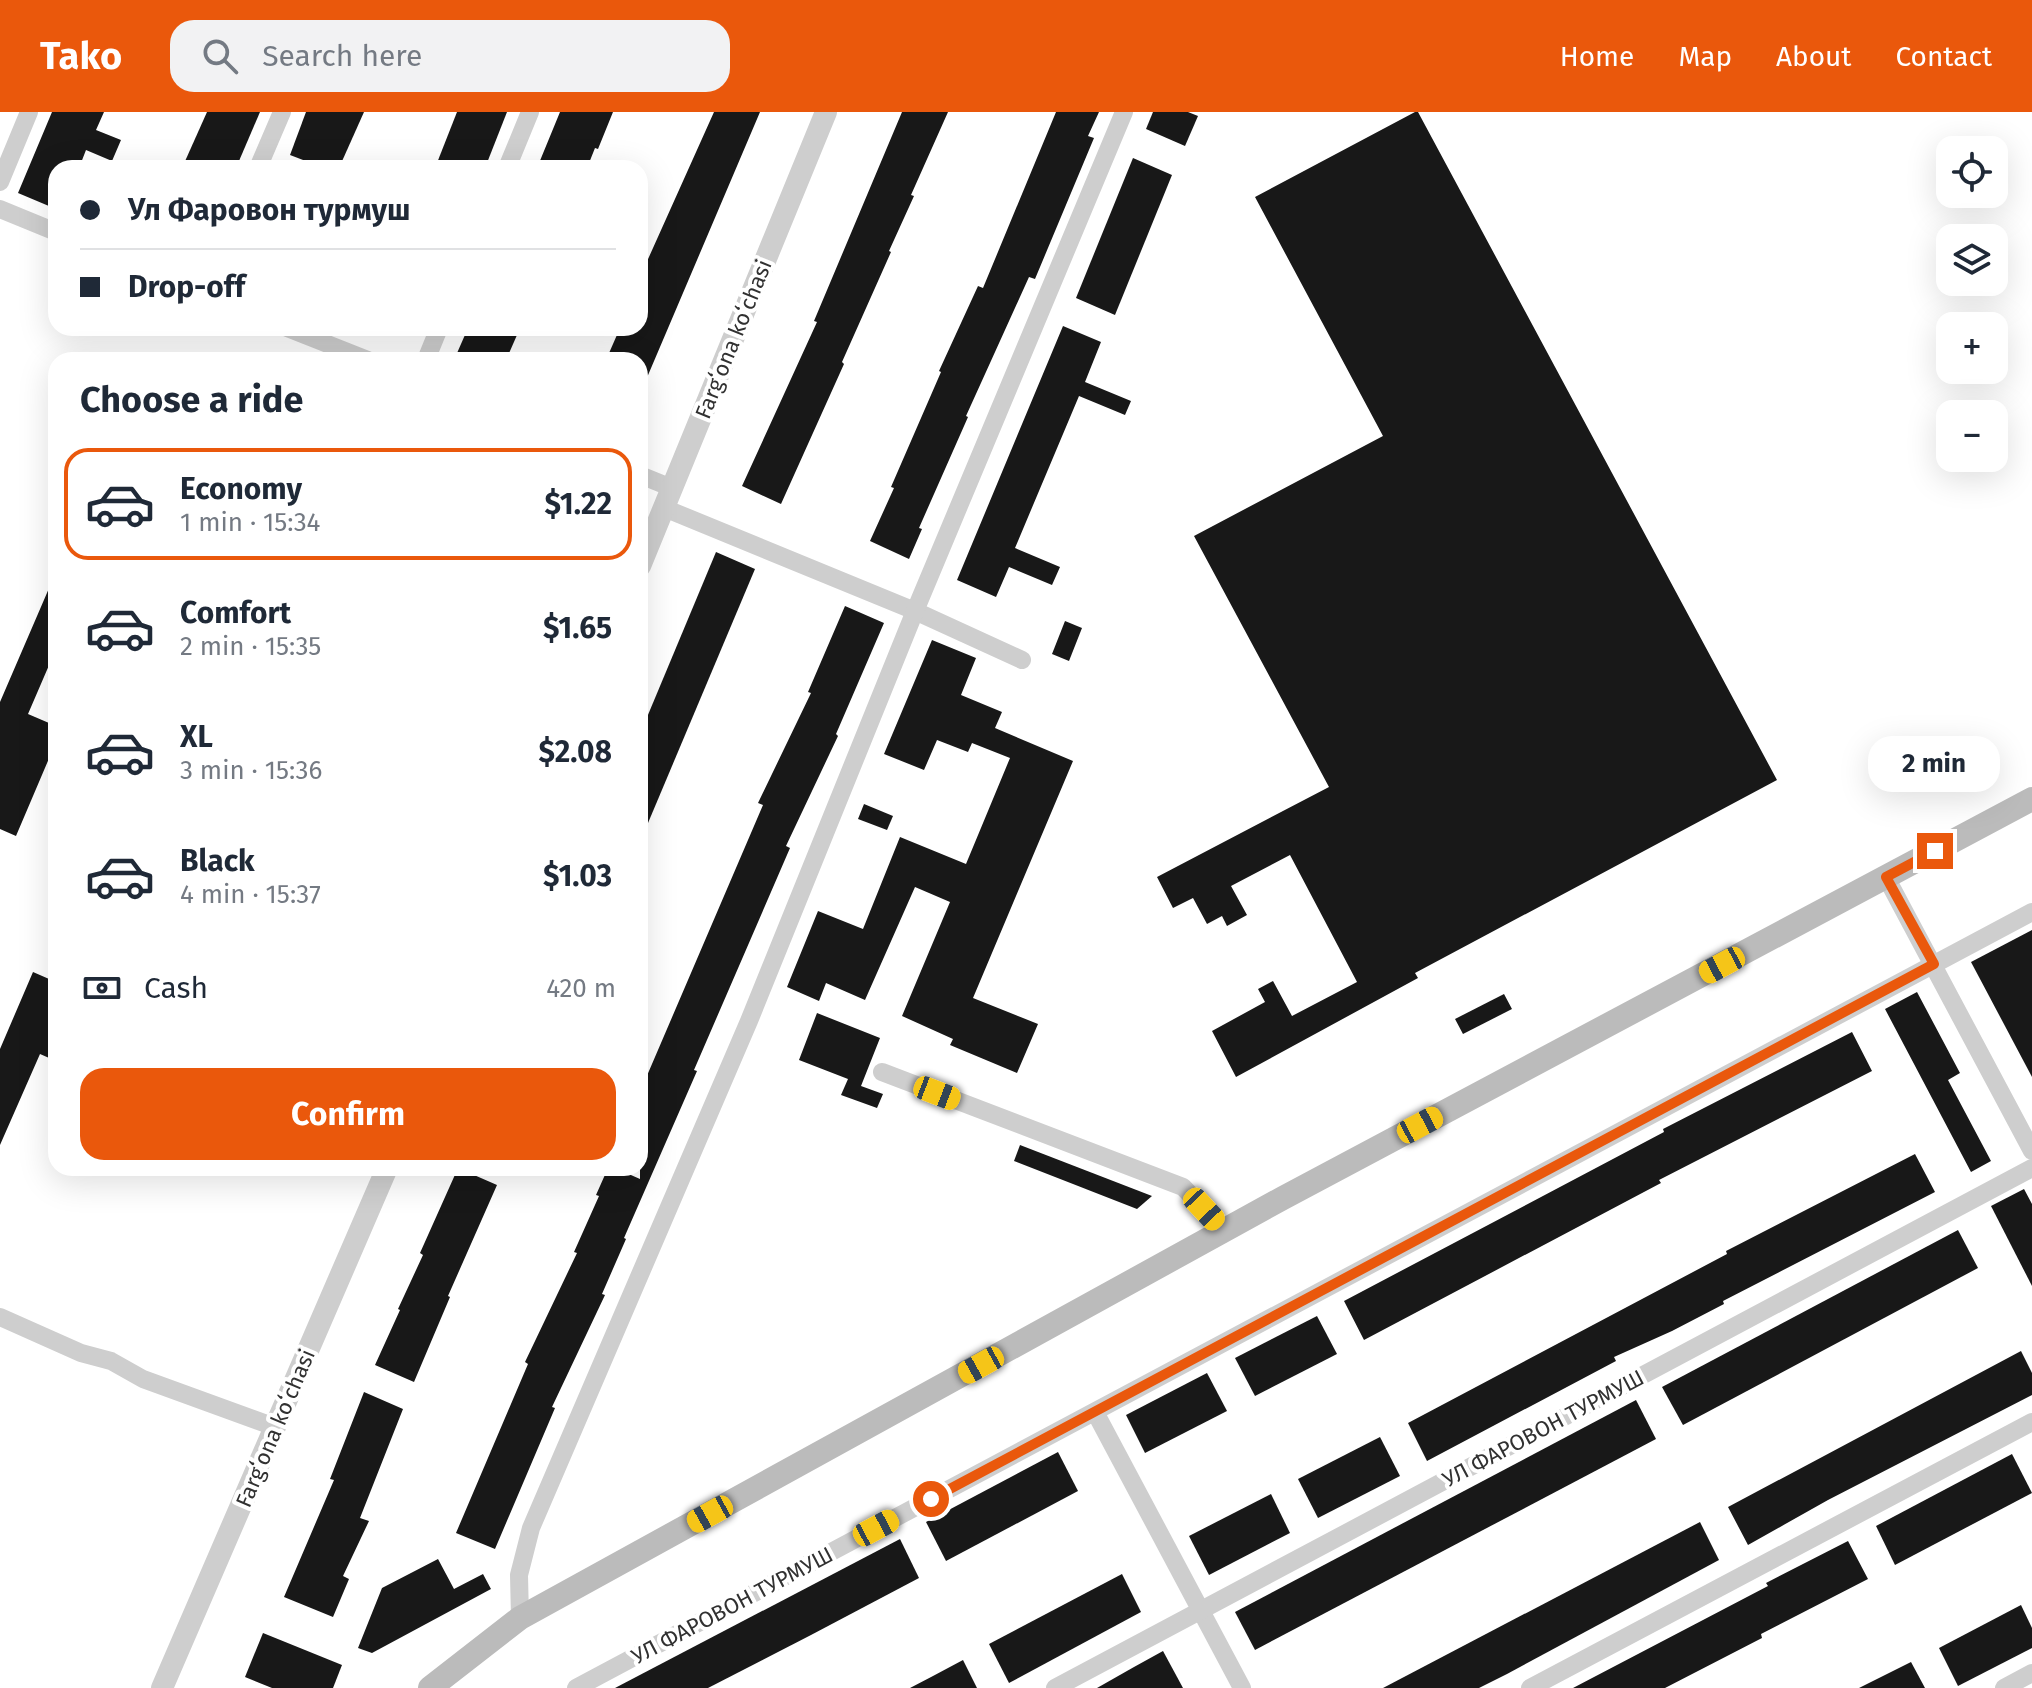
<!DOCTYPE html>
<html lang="en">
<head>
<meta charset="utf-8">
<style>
	body { margin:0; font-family:"Fira Sans",sans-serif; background:#f2f2f3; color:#1f2937; height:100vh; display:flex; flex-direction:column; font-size:30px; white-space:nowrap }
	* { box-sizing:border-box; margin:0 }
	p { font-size:26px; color:#747a83 }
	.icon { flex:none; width:44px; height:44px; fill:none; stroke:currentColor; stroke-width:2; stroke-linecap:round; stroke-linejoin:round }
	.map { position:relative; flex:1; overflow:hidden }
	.drawer { position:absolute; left:48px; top:240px; width:600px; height:824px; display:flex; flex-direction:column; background:#fff; border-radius:24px; box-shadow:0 8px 32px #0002 }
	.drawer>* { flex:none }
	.banner { position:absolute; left:48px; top:48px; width:600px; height:176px; border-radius:24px; box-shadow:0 8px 32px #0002; display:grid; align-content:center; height:176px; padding:0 32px; background:#fff }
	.controls { position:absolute; left:1936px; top:24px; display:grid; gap:16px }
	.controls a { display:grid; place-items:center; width:72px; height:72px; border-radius:16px; background:#fff; box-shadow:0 8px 32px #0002; font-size:40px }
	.end { position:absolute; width:36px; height:36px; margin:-18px; border:10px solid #ea580c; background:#fff; box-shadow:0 0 0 4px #fff }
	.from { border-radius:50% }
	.bubble { position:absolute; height:56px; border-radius:24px; background:#fff; box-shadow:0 8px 32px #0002; font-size:26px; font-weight:700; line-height:56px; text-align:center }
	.car { position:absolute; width:24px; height:48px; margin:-24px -12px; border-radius:10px; box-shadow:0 0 6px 2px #0007; background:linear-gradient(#f5c518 24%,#345 0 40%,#f5c518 0 76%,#345 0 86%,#f5c518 0) }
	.banner b { display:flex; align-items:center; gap:28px; height:76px; font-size:30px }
	.banner b+b { border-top:2px solid #e0e1e3 }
	.banner i { width:20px; height:20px; background:#1f2937 }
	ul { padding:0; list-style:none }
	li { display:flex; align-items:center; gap:24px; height:112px; margin:0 16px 12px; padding:0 16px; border:4px solid transparent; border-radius:24px }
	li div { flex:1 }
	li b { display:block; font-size:30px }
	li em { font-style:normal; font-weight:700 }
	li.current { border-color:#ea580c }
	li>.icon { width:72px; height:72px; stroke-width:1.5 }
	h2 { padding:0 32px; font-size:36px; line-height:96px }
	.pay { display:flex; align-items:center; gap:20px; height:88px; padding:0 32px; font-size:30px }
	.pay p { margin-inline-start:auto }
	.button { display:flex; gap:16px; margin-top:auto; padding:16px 32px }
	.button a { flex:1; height:92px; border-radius:24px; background:#ea580c; color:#fff; font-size:32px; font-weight:700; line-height:92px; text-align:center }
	header { display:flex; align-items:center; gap:48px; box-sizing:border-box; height:112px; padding:0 40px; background:#ea580c; color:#fff }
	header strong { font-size:38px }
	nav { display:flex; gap:44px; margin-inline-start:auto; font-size:28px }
	.search { width:560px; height:72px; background:#f2f2f3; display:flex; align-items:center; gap:20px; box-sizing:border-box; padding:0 28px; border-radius:24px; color:#747a83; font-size:30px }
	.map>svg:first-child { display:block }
	.building { fill:#181818 }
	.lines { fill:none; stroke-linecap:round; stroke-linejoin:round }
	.minor { stroke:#cecece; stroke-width:18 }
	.tertiary { stroke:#cecece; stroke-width:22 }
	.secondary { stroke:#bbb; stroke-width:24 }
	.route { stroke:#ea580c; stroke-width:10 }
	.labels { text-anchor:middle; stroke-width:8; stroke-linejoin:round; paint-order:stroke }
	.street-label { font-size:22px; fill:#313131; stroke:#fff }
</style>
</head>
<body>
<header>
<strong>Tako</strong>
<div class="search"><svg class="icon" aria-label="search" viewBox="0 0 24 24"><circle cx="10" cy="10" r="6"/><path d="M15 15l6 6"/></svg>Search here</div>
<nav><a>Home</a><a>Map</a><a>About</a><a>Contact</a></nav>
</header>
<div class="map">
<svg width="2032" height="1576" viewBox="0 0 2032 1576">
	<rect width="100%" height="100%" fill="#fff"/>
	<g class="building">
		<path d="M 52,0 L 104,0 L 96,18 L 121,28 L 112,49 L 86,38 L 79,56 L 56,56 L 56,97 L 18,81 Z"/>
		<path d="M 207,0 L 260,0 L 236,56 L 182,56 Z"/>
		<path d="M 306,0 L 364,0 L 339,56 L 324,56 L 290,43 Z"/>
		<path d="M 457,0 L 507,0 L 485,56 L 435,56 Z"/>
		<path d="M 560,0 L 613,0 L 598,37 L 595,36 L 587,56 L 537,56 Z"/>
		<path d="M 714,0 L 760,0 L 640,282 L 640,248 L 606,248 L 620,216 L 640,216 L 640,165 Z"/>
		<path d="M 902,0 L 948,0 L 911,83 L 914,84 L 889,139 L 891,140 L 842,250 L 844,252 L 781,392 L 742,374 L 817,210 L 814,209 Z"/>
		<path d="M 1056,0 L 1099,0 L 1088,24 L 1094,26 L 1035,167 L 1029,165 L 966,304 L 968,305 L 919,416 L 922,417 L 909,447 L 870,429 L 894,376 L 891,375 L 941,260 L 939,259 L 978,174 L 983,176 Z"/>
		<path d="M 1153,0 L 1188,0 L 1198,4 L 1185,34 L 1146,17 Z"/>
		<path d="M 1415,0 L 1418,0 L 1777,668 L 1415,861 L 1418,866 L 1236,965 L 1212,919 L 1265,890 L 1258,877 L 1273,869 L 1292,904 L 1357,870 L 1290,743 L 1231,774 L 1247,803 L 1227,814 L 1222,804 L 1207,812 L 1193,786 L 1173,796 L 1157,765 L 1329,675 L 1194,424 L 1383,324 L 1255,85 Z"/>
		<path d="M 1133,46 L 1172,63 L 1115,203 L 1076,186 Z"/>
		<path d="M 1063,214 L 1101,230 L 1085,270 L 1131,289 L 1125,303 L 1079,284 L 1015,436 L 1060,455 L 1052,473 L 1009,455 L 996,485 L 957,468 Z"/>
		<path d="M 468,216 L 501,216 L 517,223 L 506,248 L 454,248 Z"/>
		<path d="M 716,440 L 755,457 L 640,730 L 640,622 Z"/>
		<path d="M 56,460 L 56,537 L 28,602 L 56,614 L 56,630 L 16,724 L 0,717 L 0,590 Z"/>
		<path d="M 845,494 L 884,511 L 836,622 L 838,624 L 786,734 L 790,736 L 694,958 L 697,959 L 624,1126 L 626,1127 L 602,1182 L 605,1183 L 552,1295 L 555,1296 L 495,1437 L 456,1421 L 528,1252 L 525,1250 L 577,1141 L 574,1140 L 599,1084 L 596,1083 L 608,1056 L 615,1056 L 640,1067 L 640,980 L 763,693 L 758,691 L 811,581 L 808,580 Z"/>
		<path d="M 1065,509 L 1082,516 L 1069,549 L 1052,542 Z"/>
		<path d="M 932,528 L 976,546 L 961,583 L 1002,600 L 995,616 L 1073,649 L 973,886 L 1038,912 L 1017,961 L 950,933 L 953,927 L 902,904 L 950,790 L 915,775 L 865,888 L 826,871 L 819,889 L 787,875 L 818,799 L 863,817 L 900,725 L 966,752 L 1010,646 L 972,631 L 968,640 L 937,628 L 924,658 L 884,642 Z"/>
		<path d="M 864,692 L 893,704 L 887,718 L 858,707 Z"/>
		<path d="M 2032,818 L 2032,965 L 1971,850 Z"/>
		<path d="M 33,860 L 56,870 L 56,949 L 40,942 L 0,1033 L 0,937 Z"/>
		<path d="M 1917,880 L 1960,961 L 1948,968 L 1991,1049 L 1971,1060 L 1885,897 Z"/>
		<path d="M 1504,882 L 1512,897 L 1463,922 L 1455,907 Z"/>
		<path d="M 817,901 L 880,926 L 861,974 L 883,982 L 877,996 L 841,983 L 848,967 L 799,948 Z"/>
		<path d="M 1852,920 L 1872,959 L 1659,1068 L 1661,1071 L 1364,1228 L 1344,1189 L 1664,1020 L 1663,1017 Z"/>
		<path d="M 1020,1033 L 1152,1084 L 1137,1097 L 1014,1049 Z"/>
		<path d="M 1915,1042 L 1935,1080 L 1723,1189 L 1724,1192 L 1672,1219 L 1614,1245 L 1616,1249 L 1427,1349 L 1408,1311 L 1727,1142 L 1726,1139 Z"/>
		<path d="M 458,1056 L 497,1073 L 448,1184 L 450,1185 L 414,1270 L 375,1253 L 400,1198 L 398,1197 L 423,1143 L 420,1141 Z"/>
		<path d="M 2024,1077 L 2032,1092 L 2032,1174 L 1991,1094 Z"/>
		<path d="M 1958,1118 L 1978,1156 L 1683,1313 L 1662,1275 Z"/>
		<path d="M 1317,1204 L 1337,1242 L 1255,1284 L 1235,1246 Z"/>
		<path d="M 2021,1239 L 2032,1261 L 2032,1283 L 1828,1388 L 1748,1433 L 1728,1395 Z"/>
		<path d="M 1207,1261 L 1227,1299 L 1145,1341 L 1126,1303 Z"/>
		<path d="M 364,1280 L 403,1297 L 360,1406 L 369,1409 L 343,1464 L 349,1467 L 333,1505 L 284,1485 L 334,1368 L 330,1367 Z"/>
		<path d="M 1636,1288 L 1656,1327 L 1255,1538 L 1235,1500 Z"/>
		<path d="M 1380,1325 L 1400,1364 L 1318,1406 L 1298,1367 Z"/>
		<path d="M 1058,1340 L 1078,1379 L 946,1449 L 926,1410 Z"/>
		<path d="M 2012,1342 L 2032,1381 L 1895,1453 L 1876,1414 Z"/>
		<path d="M 1271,1382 L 1290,1421 L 1209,1463 L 1189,1424 Z"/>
		<path d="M 1700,1410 L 1719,1448 L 1507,1562 L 1479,1576 L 1383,1576 Z"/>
		<path d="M 900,1427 L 919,1466 L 811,1523 L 708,1576 L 615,1576 Z"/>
		<path d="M 1848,1429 L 1868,1467 L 1761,1522 L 1762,1526 L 1665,1576 L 1573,1576 L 1768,1474 L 1766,1471 Z"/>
		<path d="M 438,1447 L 454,1477 L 483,1462 L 491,1477 L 372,1541 L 358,1536 L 382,1476 Z"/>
		<path d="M 1122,1462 L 1141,1500 L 1009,1571 L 989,1532 Z"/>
		<path d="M 2021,1493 L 2032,1516 L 2032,1536 L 1958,1574 L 1939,1536 Z"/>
		<path d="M 263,1521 L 342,1553 L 333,1576 L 272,1576 L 245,1565 Z"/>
		<path d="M 1163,1539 L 1183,1576 L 1097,1576 L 1134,1555 Z"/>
		<path d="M 963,1548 L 977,1576 L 910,1576 L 933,1564 Z"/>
		<path d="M 1911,1550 L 1925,1576 L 1859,1576 Z"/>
	</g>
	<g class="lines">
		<g class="minor">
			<path d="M 258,56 L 282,0"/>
			<path d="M 507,56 L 530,0"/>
			<path d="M 0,70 L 29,0"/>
			<path d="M 0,97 L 56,120"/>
			<path d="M 287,216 L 368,248"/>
			<path d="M 426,248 L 439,216"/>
			<path d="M 640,363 L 672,376"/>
			<path d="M 664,396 L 915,499 L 1022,548"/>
			<path d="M 1886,765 L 2032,1039"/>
			<path d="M 882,960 L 1183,1075 L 1225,1119"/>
			<path d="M 0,1205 L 81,1241 L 111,1249 L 143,1267 L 275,1315"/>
			<path d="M 1095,1300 L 1242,1576"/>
			<path d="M 520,1506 L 519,1463 L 531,1416 L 749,909 L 915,499 L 1124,0"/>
			<path d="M 576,1576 L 2032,800"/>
			<path d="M 1055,1576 L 2032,1056"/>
			<path d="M 1530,1576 L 2032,1310"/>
			<path d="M 2004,1576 L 2032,1561"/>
		</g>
		<g class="tertiary">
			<path d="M 640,454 L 826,0"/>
			<path d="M 162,1576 L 387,1056"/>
		</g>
		<path class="secondary" d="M 430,1576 L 520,1506 L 1283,1086 L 2032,687"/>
	</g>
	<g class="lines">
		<path class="route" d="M 931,1387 L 1934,852 L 1886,765 L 1935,739"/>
	</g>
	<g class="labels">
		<g class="street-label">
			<text transform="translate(733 227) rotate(-68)" y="8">Fargʻona koʻchasi</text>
			<text transform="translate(275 1316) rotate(-67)" y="8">Fargʻona koʻchasi</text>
			<text transform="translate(1543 1316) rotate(-28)" y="8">УЛ ФАРОВОН ТУРМУШ</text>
			<text transform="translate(732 1493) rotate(-28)" y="8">УЛ ФАРОВОН ТУРМУШ</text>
		</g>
	</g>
</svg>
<div class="controls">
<a><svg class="icon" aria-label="locate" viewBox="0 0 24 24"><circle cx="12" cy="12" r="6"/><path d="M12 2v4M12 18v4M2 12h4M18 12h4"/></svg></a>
<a><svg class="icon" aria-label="layers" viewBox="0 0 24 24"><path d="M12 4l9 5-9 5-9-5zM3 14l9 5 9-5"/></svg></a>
<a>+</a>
<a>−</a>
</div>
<i class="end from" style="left:931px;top:1387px"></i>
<i class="end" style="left:1935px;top:739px"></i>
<div class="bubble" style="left:1868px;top:624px;width:132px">2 min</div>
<i class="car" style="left:1722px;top:853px;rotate:242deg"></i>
<i class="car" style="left:937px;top:981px;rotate:111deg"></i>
<i class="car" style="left:1420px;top:1013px;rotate:62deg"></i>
<i class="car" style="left:1204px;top:1097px;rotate:137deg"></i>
<i class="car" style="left:981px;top:1253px;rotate:241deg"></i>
<i class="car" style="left:710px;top:1402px;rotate:241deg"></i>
<i class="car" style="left:876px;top:1416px;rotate:62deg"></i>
<div class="banner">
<b><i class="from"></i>Ул Фаровон турмуш</b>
<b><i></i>Drop-off</b>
</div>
<section class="drawer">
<h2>Choose a ride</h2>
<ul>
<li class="current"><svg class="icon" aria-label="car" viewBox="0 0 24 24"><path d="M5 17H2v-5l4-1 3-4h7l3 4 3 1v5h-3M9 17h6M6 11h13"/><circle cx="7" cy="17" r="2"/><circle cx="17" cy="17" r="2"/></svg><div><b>Economy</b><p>1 min · 15:34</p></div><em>$1.22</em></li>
<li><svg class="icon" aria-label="car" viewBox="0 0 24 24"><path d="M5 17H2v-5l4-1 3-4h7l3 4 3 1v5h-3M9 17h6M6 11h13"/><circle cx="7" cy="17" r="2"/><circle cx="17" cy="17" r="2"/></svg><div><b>Comfort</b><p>2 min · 15:35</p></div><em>$1.65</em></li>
<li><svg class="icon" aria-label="car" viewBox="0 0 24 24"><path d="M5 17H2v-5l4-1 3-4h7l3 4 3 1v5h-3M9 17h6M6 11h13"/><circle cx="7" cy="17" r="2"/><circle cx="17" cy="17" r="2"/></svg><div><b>XL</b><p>3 min · 15:36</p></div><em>$2.08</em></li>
<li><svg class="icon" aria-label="car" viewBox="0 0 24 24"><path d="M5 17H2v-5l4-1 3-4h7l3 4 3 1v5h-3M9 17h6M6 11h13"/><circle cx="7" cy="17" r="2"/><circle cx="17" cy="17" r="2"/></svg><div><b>Black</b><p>4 min · 15:37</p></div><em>$1.03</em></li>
</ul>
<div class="pay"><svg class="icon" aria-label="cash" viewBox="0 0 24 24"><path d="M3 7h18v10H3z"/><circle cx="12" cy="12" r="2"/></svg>Cash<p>420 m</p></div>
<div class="button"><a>Confirm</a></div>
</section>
</div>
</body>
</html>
